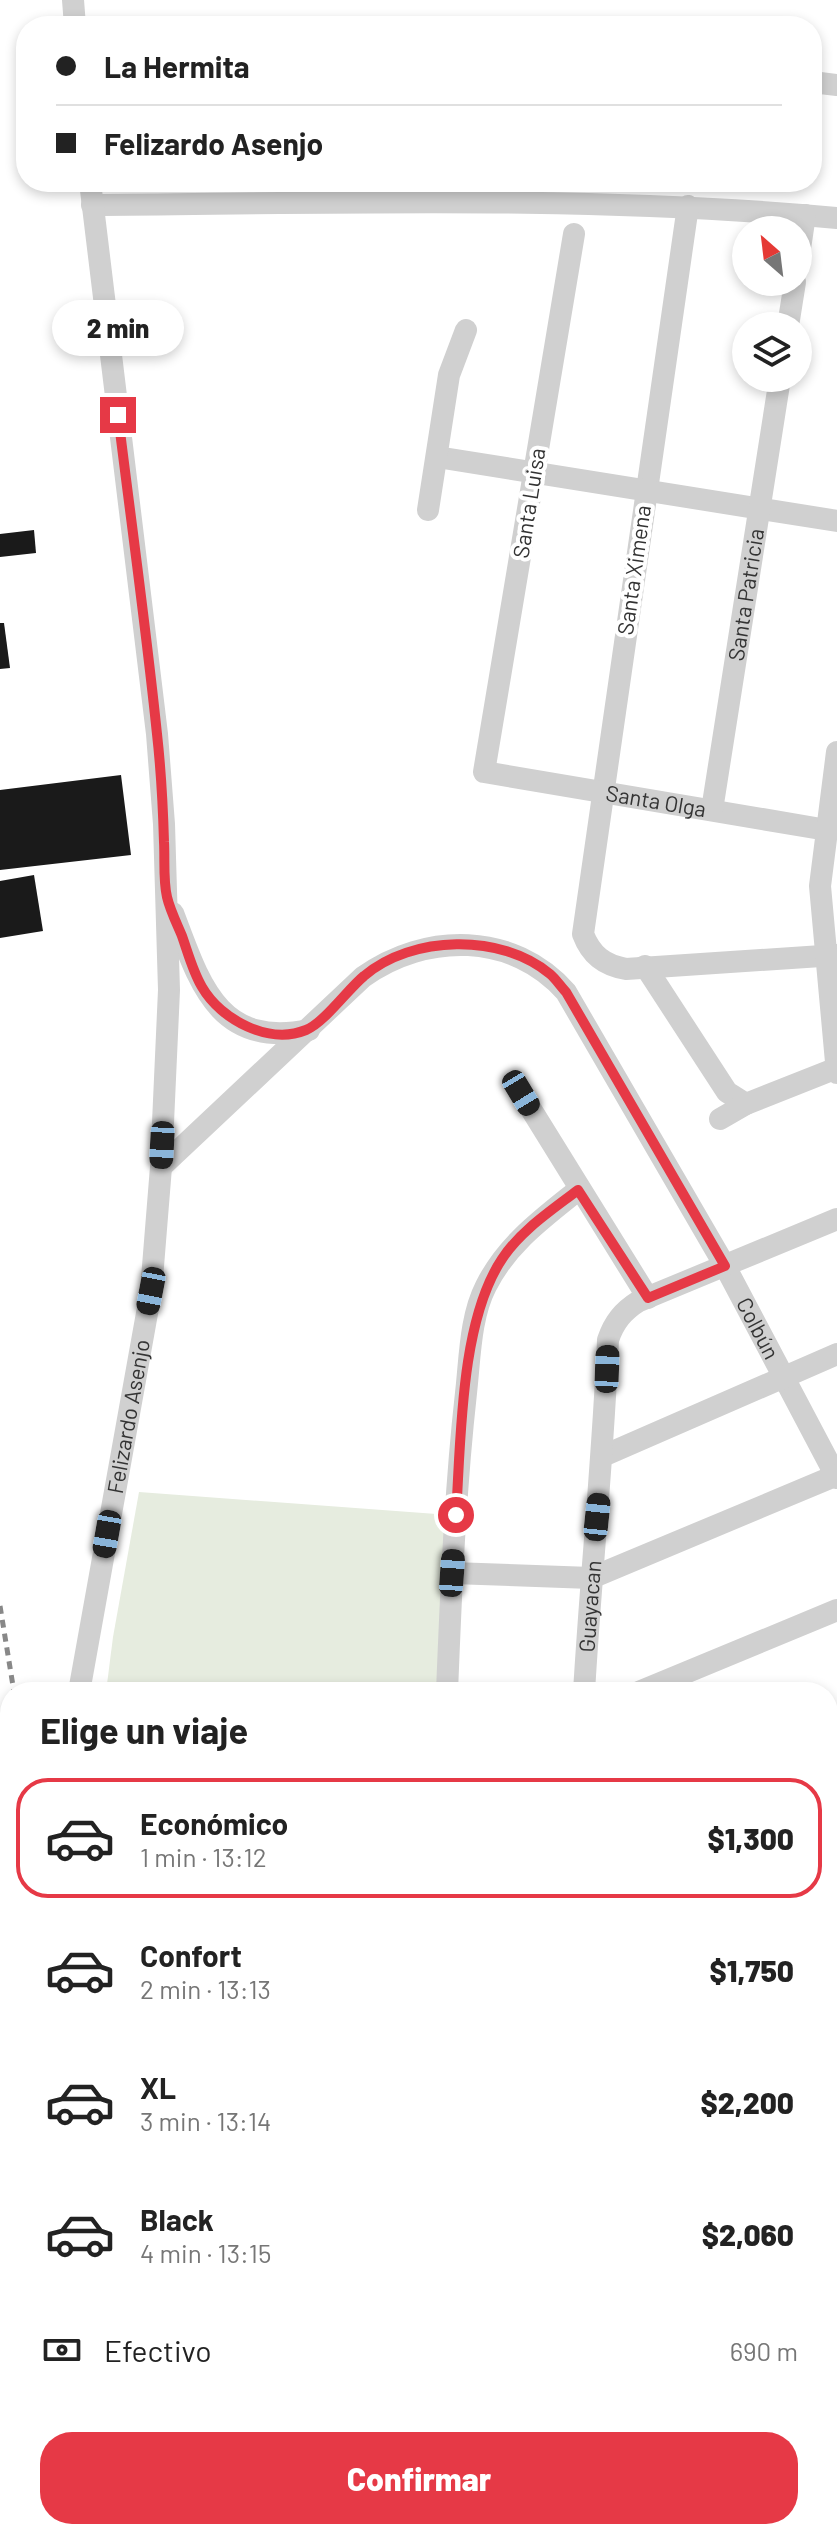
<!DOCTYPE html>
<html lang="es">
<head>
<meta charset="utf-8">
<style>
	body { margin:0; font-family:Barlow,sans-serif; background:#f2f2f2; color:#222; height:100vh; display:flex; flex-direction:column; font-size:30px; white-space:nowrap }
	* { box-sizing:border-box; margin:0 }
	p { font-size:26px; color:#767676 }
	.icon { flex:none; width:44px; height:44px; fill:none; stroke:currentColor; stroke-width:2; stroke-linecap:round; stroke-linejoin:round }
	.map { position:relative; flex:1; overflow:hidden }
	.details { position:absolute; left:0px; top:1682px; width:838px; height:858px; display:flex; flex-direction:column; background:#fff; border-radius:32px 32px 0 0; box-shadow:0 4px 12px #0003 }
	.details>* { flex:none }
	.guide { position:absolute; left:16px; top:16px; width:806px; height:176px; border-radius:32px; box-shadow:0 4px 12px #0003; display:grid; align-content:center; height:176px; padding:0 40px; background:#fff }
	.needle { width:52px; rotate:332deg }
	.tools { position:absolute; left:732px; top:216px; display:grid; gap:16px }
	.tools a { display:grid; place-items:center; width:80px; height:80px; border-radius:50%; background:#fff; box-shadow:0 4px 12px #0003; font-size:40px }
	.end { position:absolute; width:36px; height:36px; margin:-18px; border:10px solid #e63946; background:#fff; box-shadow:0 0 0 4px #fff }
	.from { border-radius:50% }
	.bubble { position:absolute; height:56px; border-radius:28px; background:#fff; box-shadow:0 4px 12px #0003; font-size:26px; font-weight:800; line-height:56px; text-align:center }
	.car { position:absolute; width:24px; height:48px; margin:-24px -12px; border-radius:10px; box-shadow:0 0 6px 2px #0007; background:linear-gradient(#222 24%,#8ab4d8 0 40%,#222 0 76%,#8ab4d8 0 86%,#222 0) }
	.guide b { display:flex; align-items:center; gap:28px; height:76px; font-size:30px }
	.guide b+b { border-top:2px solid #e0e0e0 }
	.guide i { width:20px; height:20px; background:#222 }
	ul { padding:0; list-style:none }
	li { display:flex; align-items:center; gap:24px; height:120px; margin:0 16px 12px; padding:0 24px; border:4px solid transparent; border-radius:32px }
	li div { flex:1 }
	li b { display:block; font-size:30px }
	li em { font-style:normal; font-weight:800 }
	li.active { border-color:#e63946 }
	li>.icon { width:72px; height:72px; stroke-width:1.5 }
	h2 { padding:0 40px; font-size:36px; line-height:96px }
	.pay { display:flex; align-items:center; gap:20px; height:88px; padding:0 40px; font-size:30px }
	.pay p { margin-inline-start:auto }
	.cta { display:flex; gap:16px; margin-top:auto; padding:16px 40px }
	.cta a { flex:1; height:92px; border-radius:32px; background:#e63946; color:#fff; font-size:32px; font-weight:800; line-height:92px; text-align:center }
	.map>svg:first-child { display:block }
	.green { fill:#e6ecdf }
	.building { fill:#1a1a1a }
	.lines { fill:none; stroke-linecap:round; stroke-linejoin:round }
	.minor { stroke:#d0d0d0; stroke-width:22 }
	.rail { stroke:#888; stroke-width:5; stroke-dasharray:8 6; stroke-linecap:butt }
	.route { stroke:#e63946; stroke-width:10 }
	.labels { text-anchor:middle; stroke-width:8; stroke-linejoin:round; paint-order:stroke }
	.street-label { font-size:22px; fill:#333; stroke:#fff }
</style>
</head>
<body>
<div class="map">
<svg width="837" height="2539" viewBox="0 0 837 2539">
	<rect width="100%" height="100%" fill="#fff"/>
	<g class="green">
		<path d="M 139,1492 L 450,1515 L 441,1692 L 106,1692 L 113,1637 Z"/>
		<path d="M 154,2530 L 572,2530 L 573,2539 L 155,2539 Z"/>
	</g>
	<g class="building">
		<path d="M 34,530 L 36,553 L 0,557 L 0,534 Z"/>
		<path d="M 0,623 L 4,623 L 10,668 L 0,669 Z"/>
		<path d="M 121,775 L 131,855 L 0,870 L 0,790 Z"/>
		<path d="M 34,875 L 43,931 L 0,938 L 0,881 Z"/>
	</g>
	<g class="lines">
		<g class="minor">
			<path d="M 73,0 L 75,26"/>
			<path d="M 812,82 L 837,85"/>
			<path d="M 92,205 C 341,203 589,195 837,218"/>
			<path d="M 688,206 L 583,934 C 591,955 604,965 626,969 L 837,955"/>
			<path id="s1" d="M 574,234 L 484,772 L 827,830"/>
			<path d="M 798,262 L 805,215"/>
			<path d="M 788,326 L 795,282"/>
			<path d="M 437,457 L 837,521"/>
			<path d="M 428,510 L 449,375 L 466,330"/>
			<path d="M 837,752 L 820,886 L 837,1073"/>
			<path id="s2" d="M 712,810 L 780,378"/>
			<path d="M 173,913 C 199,981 217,1049 309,1030"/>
			<path d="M 645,966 L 727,1092 L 746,1104"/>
			<path d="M 521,1093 L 648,1298"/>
			<path d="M 720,1119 L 746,1104 L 837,1068"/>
			<path id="s3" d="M 161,1167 L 363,977 C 426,932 513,932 566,992 L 725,1266 L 837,1478"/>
			<path d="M 603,1456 L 837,1354"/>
			<path d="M 452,1573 L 591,1578 L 837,1475"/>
			<path id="s4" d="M 79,1692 L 151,1291 L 161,1167 L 169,990 L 164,824 L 157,734 L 90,182"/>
			<path d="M 447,1692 C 451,1592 455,1492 466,1393 C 470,1358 470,1317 486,1286 C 507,1244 543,1218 578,1190"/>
			<path id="s5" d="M 584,1692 C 591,1574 603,1458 608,1340 C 614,1322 623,1311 639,1301 L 837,1219"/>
			<path d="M 639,1692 L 837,1610"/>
			<path d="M 828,1738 L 837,1735"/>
			<path d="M 828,1859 L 837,1856"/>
			<path d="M 828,1983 L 837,1979"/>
			<path d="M 0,2103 L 10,2120"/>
			<path d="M 828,2125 L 837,2121"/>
			<path d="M 0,2236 L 10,2233"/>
			<path d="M 828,2247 L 837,2248"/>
			<path d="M 0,2446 L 10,2470"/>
			<path d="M 32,2530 L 35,2539"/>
			<path d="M 185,2530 L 190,2539"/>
		</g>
		<g class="rail">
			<path d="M 0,1606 L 14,1692"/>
			<path d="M 143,2530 L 144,2539"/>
		</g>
	</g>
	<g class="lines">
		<path class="route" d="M 118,415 C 131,521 146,627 157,734 C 161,770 163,806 164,842 C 165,860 163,880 167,897 C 170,910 177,924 182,936 C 188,953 193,972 202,987 C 221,1020 269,1045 306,1030 C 324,1023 348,989 364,976 C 412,935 501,933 550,974 C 556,979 561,987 566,992 L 725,1266 L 648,1298 L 578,1190 C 552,1210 520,1231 502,1259 C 460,1322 461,1440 456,1515"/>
	</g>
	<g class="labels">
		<g class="street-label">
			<text transform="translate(529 503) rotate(-81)" y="8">Santa Luisa</text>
			<text transform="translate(634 570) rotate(-82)" y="8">Santa Ximena</text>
			<text dy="8" stroke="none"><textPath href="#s2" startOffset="218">Santa Patricia</textPath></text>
			<text dy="8" stroke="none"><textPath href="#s1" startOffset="720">Santa Olga</textPath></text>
			<text dy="8" stroke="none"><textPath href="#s3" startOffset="888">Colbún</textPath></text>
			<text dy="8" stroke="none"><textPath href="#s4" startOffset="280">Felizardo Asenjo</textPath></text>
			<text dy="8" stroke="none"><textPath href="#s5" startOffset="86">Guayacan</textPath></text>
		</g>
	</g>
</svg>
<div class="tools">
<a><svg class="needle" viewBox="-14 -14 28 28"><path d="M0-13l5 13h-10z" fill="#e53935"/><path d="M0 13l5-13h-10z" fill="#767676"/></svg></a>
<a><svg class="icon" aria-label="layers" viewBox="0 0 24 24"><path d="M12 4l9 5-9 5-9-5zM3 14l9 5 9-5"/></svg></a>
</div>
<i class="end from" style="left:456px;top:1515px"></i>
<i class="end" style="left:118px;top:415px"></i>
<div class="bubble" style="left:52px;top:300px;width:132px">2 min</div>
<i class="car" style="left:521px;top:1093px;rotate:149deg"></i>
<i class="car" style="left:162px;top:1145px;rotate:183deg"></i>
<i class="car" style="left:151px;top:1291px;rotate:191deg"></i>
<i class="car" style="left:607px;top:1369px;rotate:2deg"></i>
<i class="car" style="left:597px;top:1517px;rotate:6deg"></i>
<i class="car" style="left:107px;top:1534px;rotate:190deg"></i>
<i class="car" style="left:452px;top:1573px;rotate:4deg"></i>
<div class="guide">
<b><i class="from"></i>La Hermita</b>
<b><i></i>Felizardo Asenjo</b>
</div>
<section class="details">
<h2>Elige un viaje</h2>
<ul>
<li class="active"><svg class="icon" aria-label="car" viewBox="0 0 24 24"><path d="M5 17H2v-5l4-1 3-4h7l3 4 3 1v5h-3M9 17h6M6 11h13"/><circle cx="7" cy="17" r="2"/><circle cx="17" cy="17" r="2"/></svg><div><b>Económico</b><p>1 min · 13:12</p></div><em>$1,300</em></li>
<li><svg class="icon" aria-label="car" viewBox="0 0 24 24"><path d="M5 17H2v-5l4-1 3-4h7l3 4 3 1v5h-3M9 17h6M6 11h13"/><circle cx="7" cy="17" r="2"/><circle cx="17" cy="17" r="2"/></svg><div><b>Confort</b><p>2 min · 13:13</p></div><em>$1,750</em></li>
<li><svg class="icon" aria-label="car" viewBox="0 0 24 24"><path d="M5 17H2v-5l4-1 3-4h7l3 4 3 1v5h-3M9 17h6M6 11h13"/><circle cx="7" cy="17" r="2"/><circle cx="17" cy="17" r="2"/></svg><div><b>XL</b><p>3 min · 13:14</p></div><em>$2,200</em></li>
<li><svg class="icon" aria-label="car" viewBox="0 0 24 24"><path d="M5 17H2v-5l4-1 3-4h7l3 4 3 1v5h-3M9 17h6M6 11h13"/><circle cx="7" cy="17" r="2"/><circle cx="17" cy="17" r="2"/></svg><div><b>Black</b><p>4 min · 13:15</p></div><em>$2,060</em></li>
</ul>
<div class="pay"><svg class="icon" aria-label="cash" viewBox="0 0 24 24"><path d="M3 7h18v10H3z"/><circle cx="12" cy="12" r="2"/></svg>Efectivo<p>690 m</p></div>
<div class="cta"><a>Confirmar</a></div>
</section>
</div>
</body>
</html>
